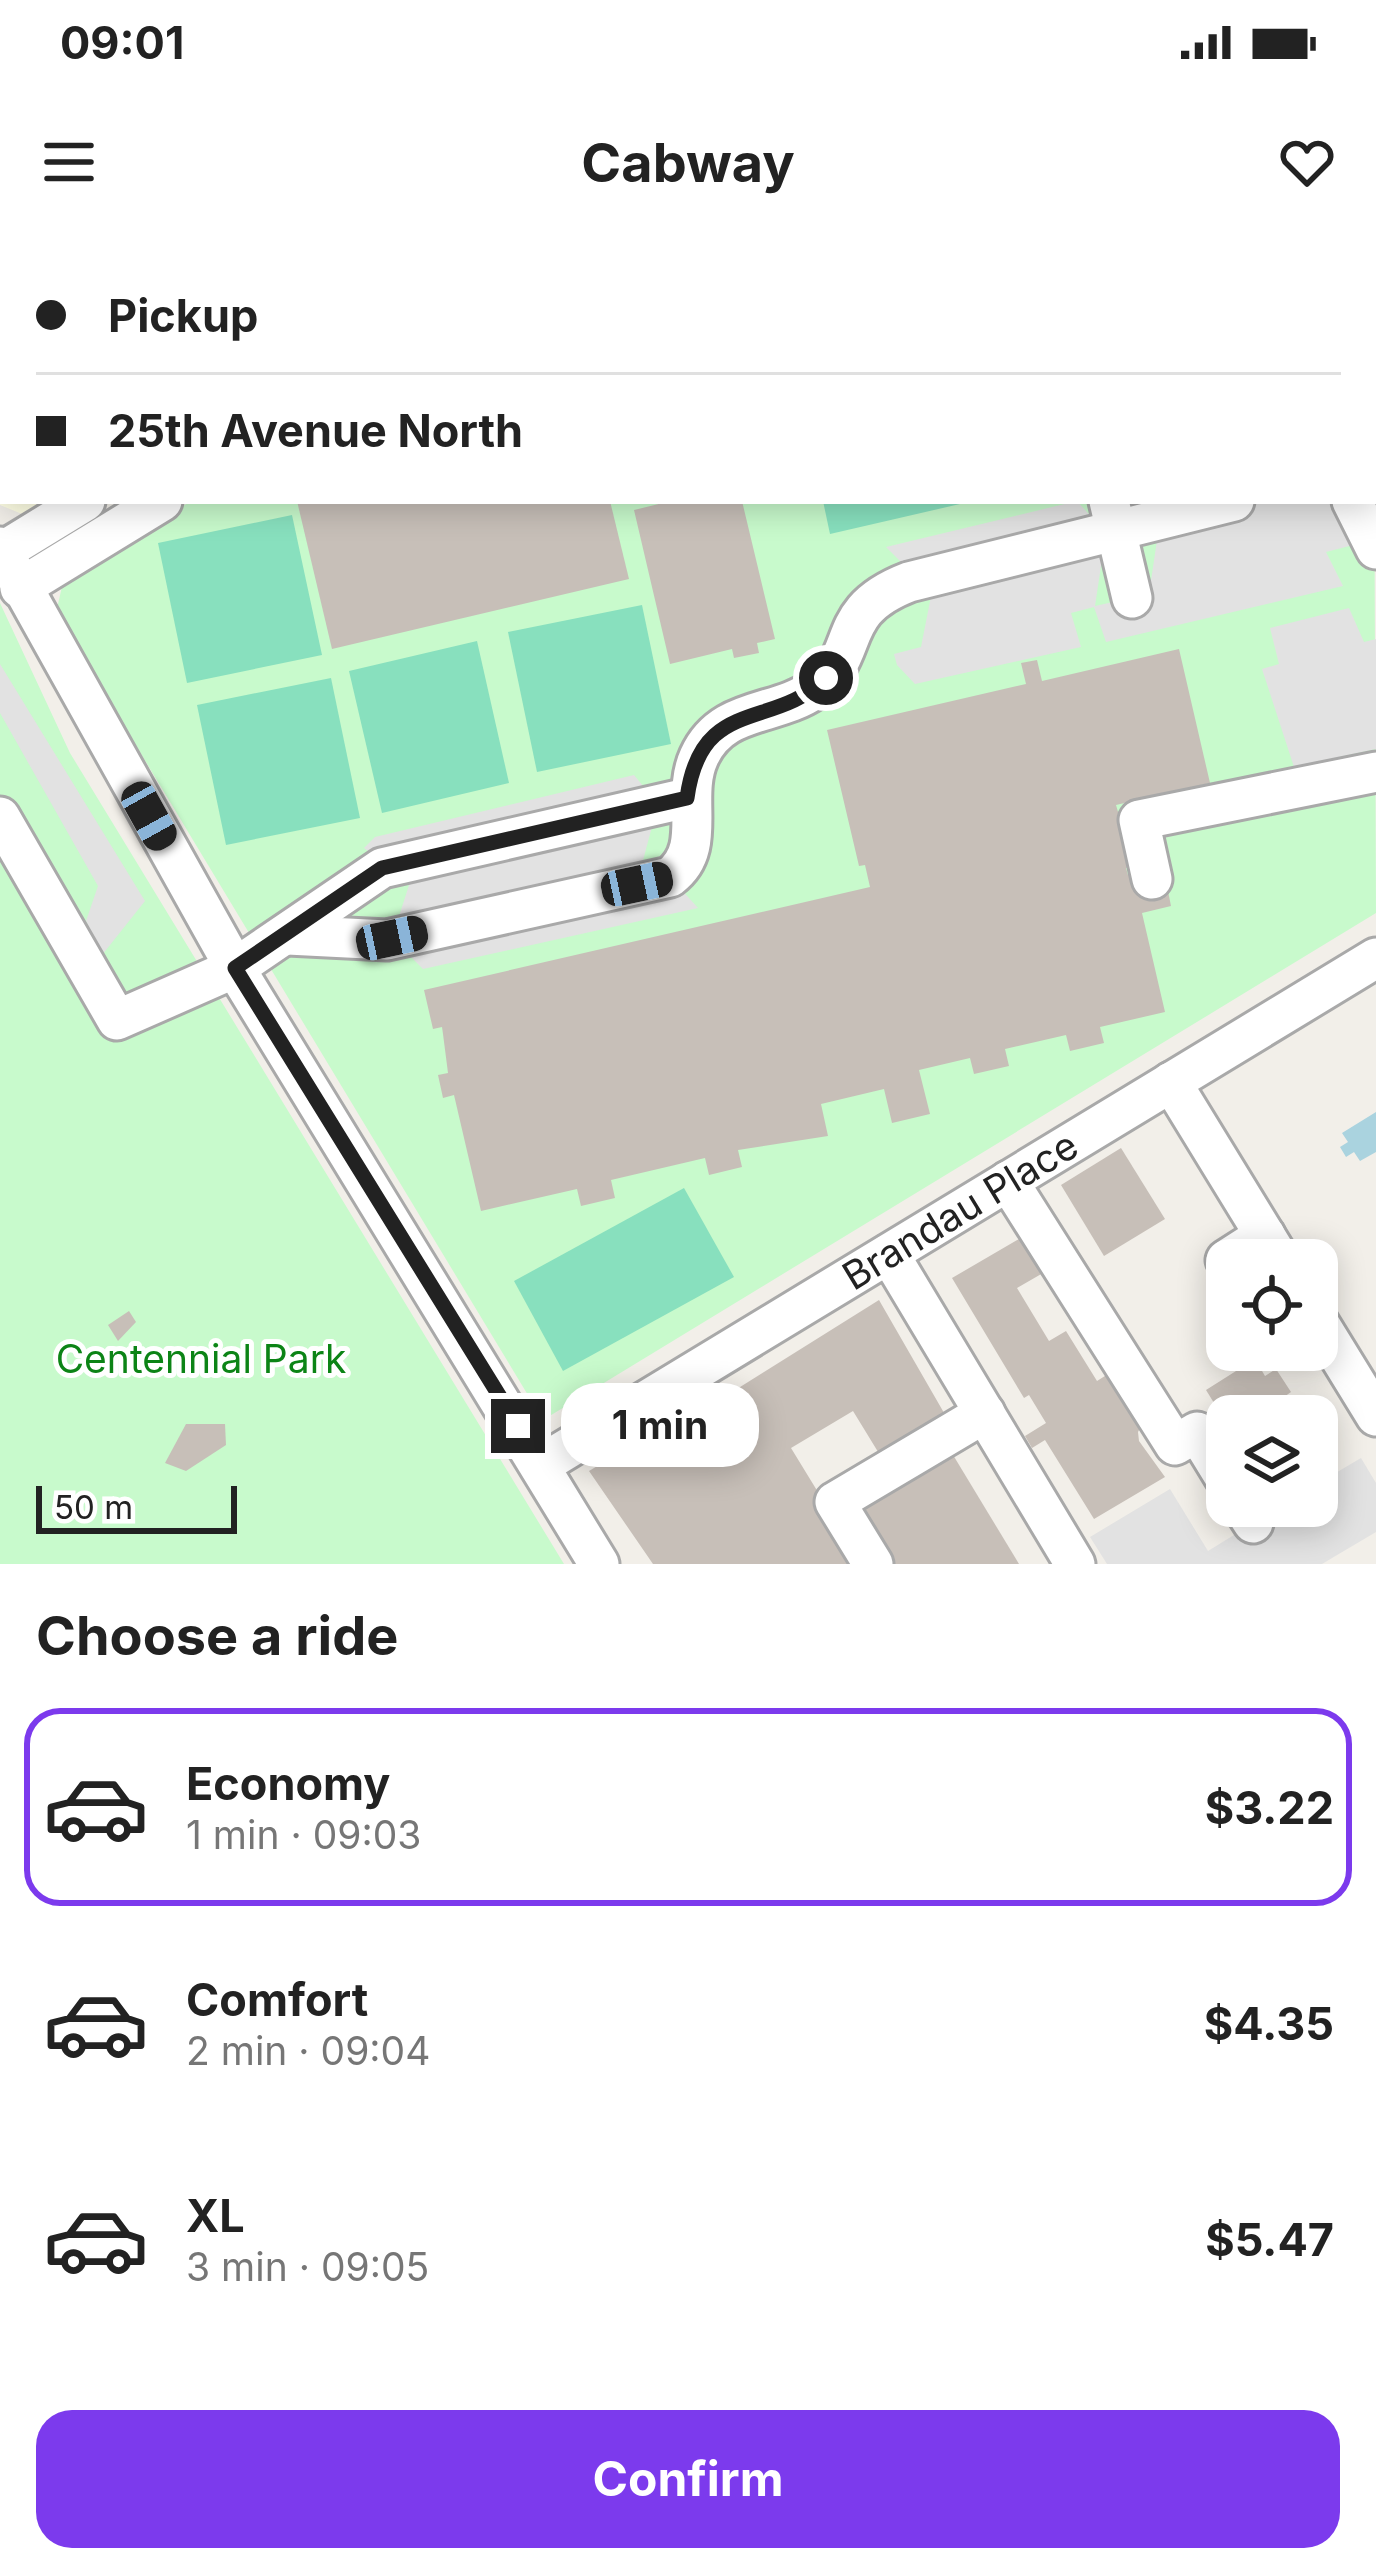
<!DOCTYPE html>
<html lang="en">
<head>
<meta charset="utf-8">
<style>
	body { margin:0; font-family:Inter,sans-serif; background:#f2f2f2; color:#222; height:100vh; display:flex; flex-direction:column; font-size:45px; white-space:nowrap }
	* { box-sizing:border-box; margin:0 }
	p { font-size:39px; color:#767676 }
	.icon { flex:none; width:66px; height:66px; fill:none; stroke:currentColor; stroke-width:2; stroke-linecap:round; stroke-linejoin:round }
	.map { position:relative; height:1324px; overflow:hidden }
	.details { display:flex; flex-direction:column; background:#fff; flex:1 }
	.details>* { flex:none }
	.hud { position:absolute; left:0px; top:0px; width:1377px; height:264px; box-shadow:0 6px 30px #0003; display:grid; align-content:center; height:264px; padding:0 36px; background:#fff }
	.buttons { position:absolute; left:1206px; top:999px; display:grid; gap:24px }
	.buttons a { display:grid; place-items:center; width:132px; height:132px; border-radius:24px; background:#fff; box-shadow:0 6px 30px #0003; font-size:60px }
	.scale { position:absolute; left:36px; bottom:30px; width:201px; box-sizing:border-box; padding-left:12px; border:6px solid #222; border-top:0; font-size:33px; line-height:42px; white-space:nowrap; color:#222; -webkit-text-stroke:9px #fff; paint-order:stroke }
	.end { position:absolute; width:54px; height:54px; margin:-27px; border:15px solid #222; background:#fff; box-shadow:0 0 0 6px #fff }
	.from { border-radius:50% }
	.bubble { position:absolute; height:84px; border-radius:36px; background:#fff; box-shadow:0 6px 30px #0003; font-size:39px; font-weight:700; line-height:84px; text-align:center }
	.car { position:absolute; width:36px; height:72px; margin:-36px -18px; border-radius:15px; box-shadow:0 0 9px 3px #0007; background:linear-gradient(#222 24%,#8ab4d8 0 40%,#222 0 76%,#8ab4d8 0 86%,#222 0) }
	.hud b { display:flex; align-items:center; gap:42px; height:114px; font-size:45px }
	.hud b+b { border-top:3px solid #e0e0e0 }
	.hud i { width:30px; height:30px; background:#222 }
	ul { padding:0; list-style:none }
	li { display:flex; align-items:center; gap:36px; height:198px; margin:0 24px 18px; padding:0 12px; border:6px solid transparent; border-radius:36px }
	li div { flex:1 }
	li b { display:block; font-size:45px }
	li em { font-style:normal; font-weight:700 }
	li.on { border-color:#7c3aed }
	li>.icon { width:108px; height:108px; stroke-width:1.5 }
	h2 { padding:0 36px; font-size:54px; line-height:144px }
	.primary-button { display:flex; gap:24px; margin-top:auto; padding:24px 36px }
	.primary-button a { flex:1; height:138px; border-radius:36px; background:#7c3aed; color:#fff; font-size:48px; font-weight:700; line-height:138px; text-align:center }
	.status { display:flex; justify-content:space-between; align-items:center; height:84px; padding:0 60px; background:#fff; direction:ltr }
	.status svg { height:33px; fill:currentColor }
	header { display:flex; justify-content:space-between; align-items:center; height:156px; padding:0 36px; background:#fff; font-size:54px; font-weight:700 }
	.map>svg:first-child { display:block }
	.education { fill:#ffffe5 }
	.park { fill:#c8facc }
	.pitch { fill:#88e0be }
	.parking { fill:#e2e2e2 }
	.water { fill:#aad3df }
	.building { fill:#c7bfb8 }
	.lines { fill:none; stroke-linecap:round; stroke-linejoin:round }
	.minor-casing { stroke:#a9a9a9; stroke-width:45 }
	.minor { stroke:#fff; stroke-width:39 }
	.route { stroke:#222; stroke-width:15 }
	.labels { text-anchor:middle; stroke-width:10; stroke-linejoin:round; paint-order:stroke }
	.street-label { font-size:39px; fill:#222; stroke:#fff }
	.park-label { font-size:39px; fill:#0c8416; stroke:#fff }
</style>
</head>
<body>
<div class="status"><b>09:01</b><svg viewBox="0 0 49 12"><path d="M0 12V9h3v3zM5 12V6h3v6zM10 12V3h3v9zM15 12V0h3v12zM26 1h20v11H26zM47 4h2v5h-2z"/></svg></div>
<header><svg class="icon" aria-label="menu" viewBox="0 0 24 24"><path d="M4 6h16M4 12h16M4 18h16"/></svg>Cabway<svg class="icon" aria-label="heart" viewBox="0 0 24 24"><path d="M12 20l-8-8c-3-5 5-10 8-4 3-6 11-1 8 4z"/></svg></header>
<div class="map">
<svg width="1376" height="1324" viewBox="0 0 1376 1324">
	<rect width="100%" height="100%" fill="#f2efe9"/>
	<path class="education" d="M 0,0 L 480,0 L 3,3 L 3,261 L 54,261 L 27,276 L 0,265 Z"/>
	<g class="park">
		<path d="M 608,0 L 1000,0 L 1002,3 L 604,3 Z"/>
		<path d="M 1374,173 L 1376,673 L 543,1180 L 56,373 L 63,342 L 191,261 L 1374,261 Z"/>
		<path d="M 0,363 L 70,513 L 564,1324 L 0,1324 Z"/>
	</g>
	<g class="pitch">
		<path d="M 823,261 L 973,261 L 830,294 Z"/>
		<path d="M 292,275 L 322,415 L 187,443 L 158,303 Z"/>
		<path d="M 642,365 L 671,504 L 537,532 L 508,392 Z"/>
		<path d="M 477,401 L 509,543 L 382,573 L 349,431 Z"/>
		<path d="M 331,438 L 360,578 L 226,605 L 197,465 Z"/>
		<path d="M 684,948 L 734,1037 L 563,1131 L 514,1041 Z"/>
	</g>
	<g class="parking">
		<path d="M 0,0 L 187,0 L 190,3 L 3,3 L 3,187 Z"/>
		<path d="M 1374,180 L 1376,260 L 1353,269 L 1369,301 L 1326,312 L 1343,346 L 1106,402 L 1094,367 L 1071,373 L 1081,407 L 915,444 L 897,425 L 894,414 L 921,407 L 935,336 L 905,326 L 886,307 L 1077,261 L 1106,293 L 1095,366 L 1149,354 L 1160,280 L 1142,284 L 1123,261 L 1374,261 Z"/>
		<path d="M 1349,368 L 1364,402 L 1376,399 L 1376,509 L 1294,527 L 1262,429 L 1279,424 L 1270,388 Z"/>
		<path d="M 0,424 L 145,661 L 102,715 L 86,681 L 98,646 L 0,473 Z"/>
		<path d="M 634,535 L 658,564 L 637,643 L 670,637 L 698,668 L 423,729 L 392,698 L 410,642 L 364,608 L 375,597 Z"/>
		<path d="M 1361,1218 L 1376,1243 L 1376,1292 L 1322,1324 L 1107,1324 L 1090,1297 L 1170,1249 L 1208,1311 L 1281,1266 L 1317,1266 L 1317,1244 Z"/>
	</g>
	<path class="water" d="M 1376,872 L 1376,912 L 1360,921 L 1354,912 L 1346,917 L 1340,907 L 1348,902 L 1342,893 Z"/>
	<g class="building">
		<path d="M 297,261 L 610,261 L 629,339 L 332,409 Z"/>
		<path d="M 671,261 L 742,261 L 775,399 L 757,403 L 759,413 L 734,418 L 732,409 L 670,424 L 634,270 Z"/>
		<path d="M 1179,409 L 1210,543 L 1116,565 L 1134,626 L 1126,628 L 1128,635 L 1134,633 L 1138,653 L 1167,646 L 1171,666 L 1142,673 L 1165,772 L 1100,787 L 1104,803 L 1070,811 L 1066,795 L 1005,809 L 1009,826 L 974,834 L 970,818 L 919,830 L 930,874 L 892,883 L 884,849 L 821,864 L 828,896 L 738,910 L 742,927 L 709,935 L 705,918 L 611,940 L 615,958 L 581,966 L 577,949 L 481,971 L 454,855 L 443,858 L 438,835 L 448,833 L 443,794 L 442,787 L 433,789 L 424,750 L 870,647 L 865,625 L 859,626 L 827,490 L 1026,444 L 1021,423 L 1037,420 L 1042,441 Z"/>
		<path d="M 1121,908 L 1165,979 L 1104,1016 L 1061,945 Z"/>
		<path d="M 1019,999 L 1043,1033 L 1017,1048 L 1049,1101 L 1066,1091 L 1097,1141 L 1116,1129 L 1150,1170 L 1138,1192 L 1139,1201 L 1165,1237 L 1094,1279 L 1045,1200 L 1032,1208 L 1025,1196 L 1046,1183 L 1029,1155 L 1024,1158 L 952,1038 Z"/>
		<path d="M 879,1060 L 951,1185 L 883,1220 L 853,1171 L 791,1208 L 862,1324 L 653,1324 L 589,1231 L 634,1204 L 638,1211 Z"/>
		<path d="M 129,1071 L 136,1082 L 118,1101 L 108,1085 Z"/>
		<path d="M 1255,1119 L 1265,1136 L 1276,1129 L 1291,1152 L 1257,1176 L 1227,1176 L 1227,1184 L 1206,1150 Z"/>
		<path d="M 186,1184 L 225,1184 L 226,1205 L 186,1231 L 165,1223 Z"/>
		<path d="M 947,1205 L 1019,1324 L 883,1324 L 847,1266 Z"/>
	</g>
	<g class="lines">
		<defs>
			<g id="minor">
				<path d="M 132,0 L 134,3"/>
				<path d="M 40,3 L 45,0"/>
				<path d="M 236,3 L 238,0"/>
				<path d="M 347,3 L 352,0"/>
				<path d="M 502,3 L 507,0"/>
				<path d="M 571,3 L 575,0"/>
				<path d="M 0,27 L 3,25"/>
				<path d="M 0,107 L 3,111"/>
				<path d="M 1109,261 L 1132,358"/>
				<path d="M 1352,261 L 1376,309"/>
				<path d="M 0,307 L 235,728 L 599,1324"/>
				<path d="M 0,313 L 85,261"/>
				<path d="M 20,348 L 162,261"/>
				<path d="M 0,577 L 117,780 L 235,728 L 382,628 L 687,558"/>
				<path d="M 1152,639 L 1139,580 L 1376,532"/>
				<path d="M 288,695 L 387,700 L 670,637 C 709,608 680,558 699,517 C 722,466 775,477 815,449 C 864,413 831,372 909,342 L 1234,261"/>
				<path d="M 1171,842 L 1280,1020"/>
				<path d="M 1008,941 L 1175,1205 L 1197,1192 L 1227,1241"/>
				<path d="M 889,1014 L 1075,1324"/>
				<path d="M 1226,1020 L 1265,995"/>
				<path d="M 1317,1080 L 1376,1176"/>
				<path id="s1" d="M 542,1224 L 1376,718"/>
				<path d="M 1242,1266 L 1253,1283"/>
				<path d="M 873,1324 L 835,1262 L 985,1173"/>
			</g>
		</defs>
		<use href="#minor" class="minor-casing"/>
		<use href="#minor" class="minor"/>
	</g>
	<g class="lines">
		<path class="route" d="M 518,1186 L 235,728 L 382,628 L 687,558 C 701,455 773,491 826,438"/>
	</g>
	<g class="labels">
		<g class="street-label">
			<text dy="14" stroke="none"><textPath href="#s1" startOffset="489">Brandau Place</textPath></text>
		</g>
		<g class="park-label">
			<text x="201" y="1133">Centennial Park</text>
		</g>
	</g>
</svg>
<div class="buttons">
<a><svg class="icon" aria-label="locate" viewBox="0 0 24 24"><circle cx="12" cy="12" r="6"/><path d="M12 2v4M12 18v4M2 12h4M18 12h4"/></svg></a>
<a><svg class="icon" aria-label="layers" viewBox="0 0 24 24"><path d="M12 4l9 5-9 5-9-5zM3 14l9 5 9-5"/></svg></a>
</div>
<div class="scale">50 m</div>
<i class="end from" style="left:826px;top:438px"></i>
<i class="end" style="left:518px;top:1186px"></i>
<div class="bubble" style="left:561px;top:1143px;width:198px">1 min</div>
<i class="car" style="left:149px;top:576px;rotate:151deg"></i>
<i class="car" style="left:637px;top:644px;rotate:78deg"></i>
<i class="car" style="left:392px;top:698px;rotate:78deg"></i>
<div class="hud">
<b><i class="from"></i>Pickup</b>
<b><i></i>25th Avenue North</b>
</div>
</div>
<section class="details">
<h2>Choose a ride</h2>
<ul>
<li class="on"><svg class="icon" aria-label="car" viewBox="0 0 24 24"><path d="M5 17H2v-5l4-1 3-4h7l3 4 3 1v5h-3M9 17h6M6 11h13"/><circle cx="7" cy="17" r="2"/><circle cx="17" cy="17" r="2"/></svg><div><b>Economy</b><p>1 min · 09:03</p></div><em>$3.22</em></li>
<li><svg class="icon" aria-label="car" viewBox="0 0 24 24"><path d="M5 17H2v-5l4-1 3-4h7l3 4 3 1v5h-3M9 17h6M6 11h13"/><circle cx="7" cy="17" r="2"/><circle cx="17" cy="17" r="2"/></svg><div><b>Comfort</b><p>2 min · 09:04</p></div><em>$4.35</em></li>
<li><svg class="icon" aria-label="car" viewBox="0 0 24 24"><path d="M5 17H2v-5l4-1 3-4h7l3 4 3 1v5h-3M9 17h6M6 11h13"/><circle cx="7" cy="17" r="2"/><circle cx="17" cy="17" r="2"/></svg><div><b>XL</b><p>3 min · 09:05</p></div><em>$5.47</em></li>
</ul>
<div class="primary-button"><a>Confirm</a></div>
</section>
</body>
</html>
